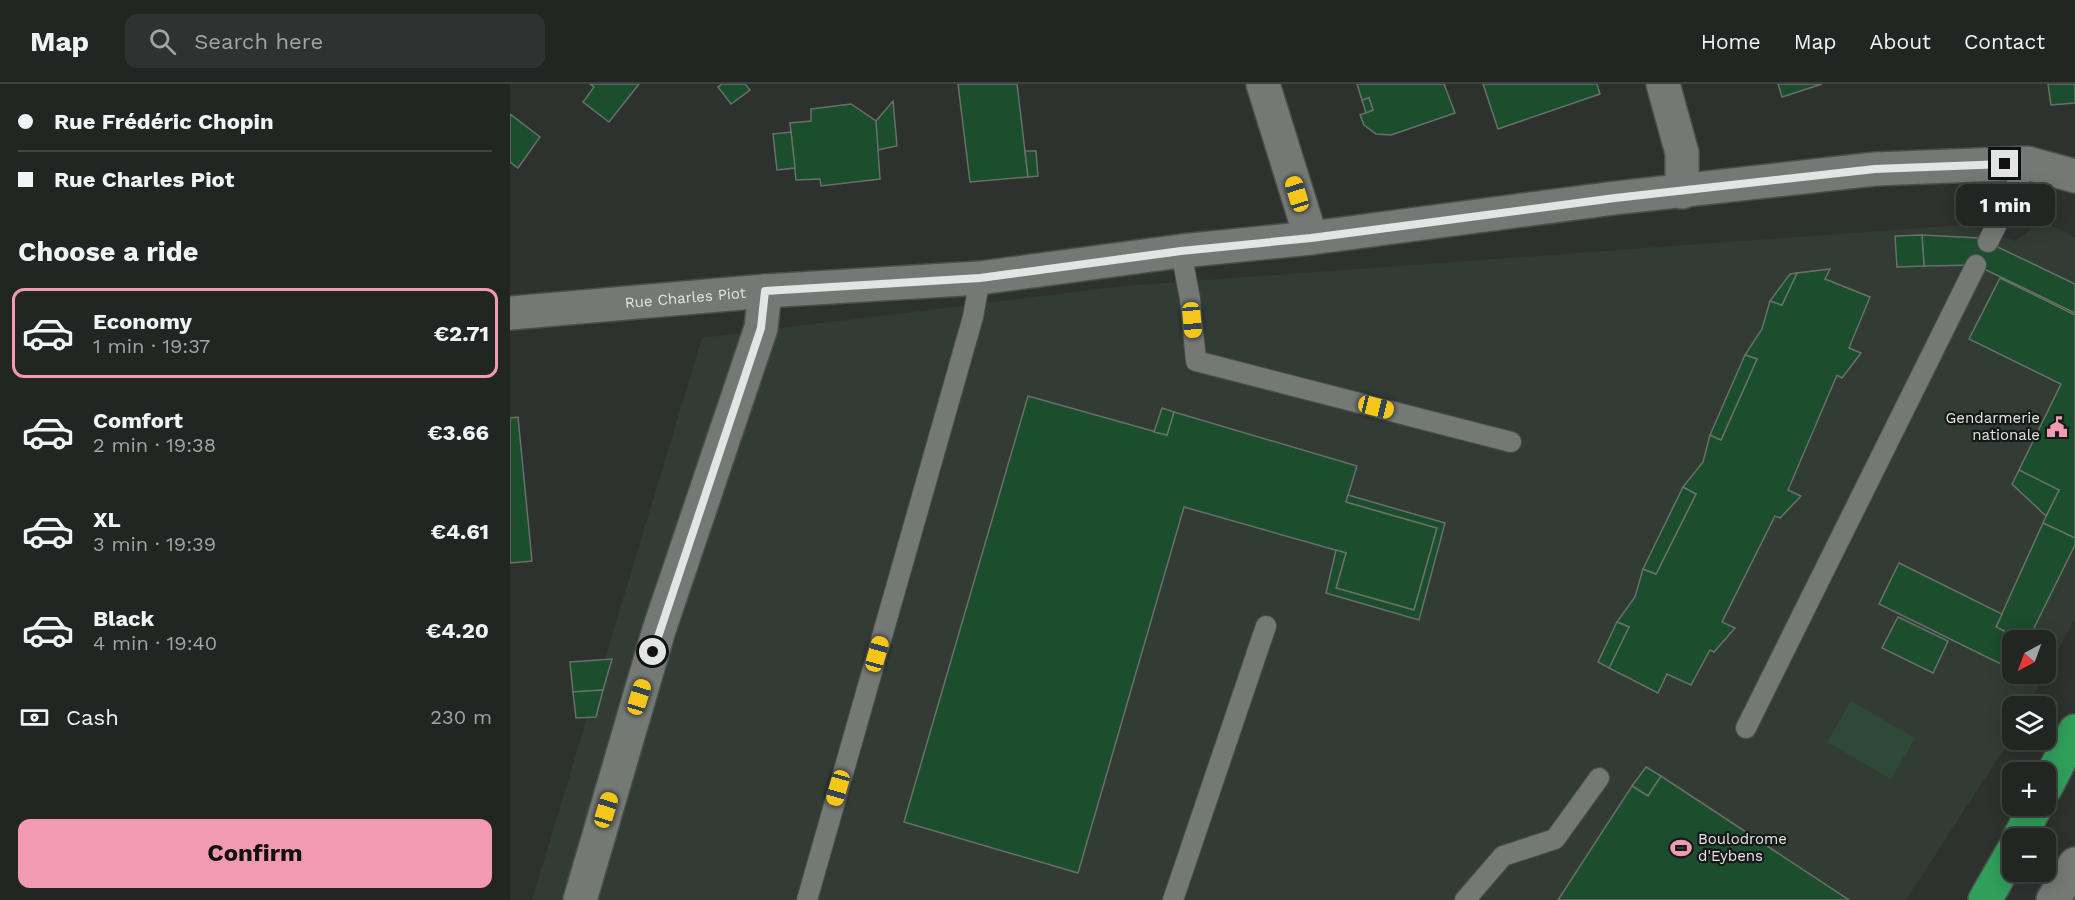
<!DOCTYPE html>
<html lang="en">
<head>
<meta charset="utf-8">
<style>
	body { margin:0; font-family:"Work Sans",sans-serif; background:#2e3230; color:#f1f3f6; height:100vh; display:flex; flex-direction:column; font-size:22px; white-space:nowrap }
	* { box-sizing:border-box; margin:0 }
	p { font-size:20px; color:#a2a5a6 }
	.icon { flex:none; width:33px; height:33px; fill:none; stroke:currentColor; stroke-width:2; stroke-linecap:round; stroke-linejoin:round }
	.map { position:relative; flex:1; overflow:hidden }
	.side { display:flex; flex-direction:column; background:#222623; width:510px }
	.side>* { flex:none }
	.guide { display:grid; align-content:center; height:132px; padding:0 18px; background:#222623 }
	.needle { width:39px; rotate:221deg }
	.fabs { position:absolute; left:1492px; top:546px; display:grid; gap:12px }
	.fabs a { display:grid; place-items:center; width:54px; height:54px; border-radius:12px; background:#222623; box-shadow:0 3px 15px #0003,0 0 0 2px #3f4341; font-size:30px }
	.end { position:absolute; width:27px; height:27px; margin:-14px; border:8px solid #e2e5e3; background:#111; box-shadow:0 0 0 3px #111 }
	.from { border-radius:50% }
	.bubble { position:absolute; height:42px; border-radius:12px; background:#222623; box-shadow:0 3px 15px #0003,0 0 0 2px #3f4341; font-size:20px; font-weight:700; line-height:42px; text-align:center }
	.car { position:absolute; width:18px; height:36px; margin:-18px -9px; border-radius:8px; box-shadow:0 0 4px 2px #0007; background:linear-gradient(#f5c518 24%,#345 0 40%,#f5c518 0 76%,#345 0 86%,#f5c518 0) }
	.guide b { display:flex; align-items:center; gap:21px; height:57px; font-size:22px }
	.guide b+b { border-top:2px solid #3f4341 }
	.guide i { width:15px; height:15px; background:#f1f3f6 }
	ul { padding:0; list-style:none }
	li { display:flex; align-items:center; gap:18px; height:90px; margin:0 12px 9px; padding:0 6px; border:3px solid transparent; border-radius:12px }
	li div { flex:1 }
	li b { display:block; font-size:22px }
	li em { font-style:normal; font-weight:700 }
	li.active { border-color:#f19ab2 }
	li>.icon { width:54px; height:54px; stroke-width:1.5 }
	h2 { padding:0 18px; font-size:27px; line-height:72px }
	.pay { display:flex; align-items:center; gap:15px; height:66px; padding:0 18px; font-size:22px }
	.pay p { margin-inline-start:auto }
	.cta { display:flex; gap:12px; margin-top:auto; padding:12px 18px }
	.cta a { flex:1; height:69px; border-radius:12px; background:#f19ab2; color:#111; font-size:24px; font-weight:700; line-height:69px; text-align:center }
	header { display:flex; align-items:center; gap:36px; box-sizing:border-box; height:84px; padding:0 30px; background:#222623; border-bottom:2px solid #3f4341 }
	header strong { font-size:28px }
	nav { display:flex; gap:33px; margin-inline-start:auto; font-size:21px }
	.search { width:420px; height:54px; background:#2e3230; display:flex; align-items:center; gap:15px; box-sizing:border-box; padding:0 21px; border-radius:12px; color:#a2a5a6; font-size:22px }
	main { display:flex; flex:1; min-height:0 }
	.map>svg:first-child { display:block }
	.built { fill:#323c35 }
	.green { fill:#2e4a36 }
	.building { fill:#1a4e2c; stroke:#6a6f6b; stroke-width:1.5 }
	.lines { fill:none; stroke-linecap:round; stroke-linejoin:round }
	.lane-casing { stroke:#4b4f4c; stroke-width:22 }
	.street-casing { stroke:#4b4f4c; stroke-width:36 }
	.secondary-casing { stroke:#4b4f4c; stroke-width:36 }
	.highway-casing { stroke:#4b4f4c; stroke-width:36 }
	.lane { stroke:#747975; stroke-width:20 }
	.street { stroke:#747975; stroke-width:33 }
	.secondary { stroke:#747975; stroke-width:33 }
	.highway { stroke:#309f5a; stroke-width:33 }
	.route { stroke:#e2e5e3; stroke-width:8 }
	.labels { text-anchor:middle; stroke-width:4.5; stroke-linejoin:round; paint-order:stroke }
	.street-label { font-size:15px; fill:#e2e5e3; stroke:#171918 }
	.poi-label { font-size:15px; fill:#e2e5e3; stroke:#171918; text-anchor:end }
</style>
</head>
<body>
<header>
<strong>Map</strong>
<div class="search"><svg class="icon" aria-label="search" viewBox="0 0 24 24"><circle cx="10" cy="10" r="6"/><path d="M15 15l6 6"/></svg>Search here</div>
<nav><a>Home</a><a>Map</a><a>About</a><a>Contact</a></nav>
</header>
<main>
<section class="side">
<div class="guide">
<b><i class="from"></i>Rue Frédéric Chopin</b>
<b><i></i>Rue Charles Piot</b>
</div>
<h2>Choose a ride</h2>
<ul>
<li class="active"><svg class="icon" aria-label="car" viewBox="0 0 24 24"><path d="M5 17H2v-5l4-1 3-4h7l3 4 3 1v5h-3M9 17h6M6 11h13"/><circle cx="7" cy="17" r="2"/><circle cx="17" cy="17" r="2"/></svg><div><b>Economy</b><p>1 min · 19:37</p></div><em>€2.71</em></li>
<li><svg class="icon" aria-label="car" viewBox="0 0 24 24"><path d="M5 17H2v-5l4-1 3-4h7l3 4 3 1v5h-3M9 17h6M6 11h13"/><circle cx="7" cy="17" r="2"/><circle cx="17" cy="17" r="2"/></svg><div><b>Comfort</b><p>2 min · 19:38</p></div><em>€3.66</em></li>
<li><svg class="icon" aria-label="car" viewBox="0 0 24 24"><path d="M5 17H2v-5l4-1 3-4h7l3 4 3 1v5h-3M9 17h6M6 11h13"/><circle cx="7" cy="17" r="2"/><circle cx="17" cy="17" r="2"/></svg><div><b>XL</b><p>3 min · 19:39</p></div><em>€4.61</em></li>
<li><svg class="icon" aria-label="car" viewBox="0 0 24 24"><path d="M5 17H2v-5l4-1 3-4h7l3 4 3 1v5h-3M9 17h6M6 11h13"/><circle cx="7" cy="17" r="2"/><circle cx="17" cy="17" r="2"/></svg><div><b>Black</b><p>4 min · 19:40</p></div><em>€4.20</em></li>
</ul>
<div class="pay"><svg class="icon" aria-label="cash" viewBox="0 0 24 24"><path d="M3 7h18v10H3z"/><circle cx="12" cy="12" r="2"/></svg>Cash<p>230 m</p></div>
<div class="cta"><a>Confirm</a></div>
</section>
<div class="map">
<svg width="1565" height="816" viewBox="0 0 1565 816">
	<rect width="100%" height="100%" fill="#2e322f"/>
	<path class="built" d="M 1531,137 L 1565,153 L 1565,534 L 1536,588 L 1536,556 L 1503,556 L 1503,590 L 1535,590 L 1518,622 L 1503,622 L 1503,650 L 1496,662 L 1396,816 L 22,816 L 192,254 L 614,202 L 1454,141 L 1505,157 Z"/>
	<path class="green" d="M 1341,617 L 1405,654 L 1381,695 L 1317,658 Z"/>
	<g class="building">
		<path d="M 80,0 L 129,0 L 99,38 L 73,18 L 84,3 Z"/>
		<path d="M 212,0 L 235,0 L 240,6 L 221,20 L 208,3 Z"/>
		<path d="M 448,0 L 507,0 L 518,93 L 460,98 Z"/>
		<path d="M 847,0 L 934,0 L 945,29 L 881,51 L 866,50 L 854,41 L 850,31 L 863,26 L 859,14 L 852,16 Z"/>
		<path d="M 973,0 L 1087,0 L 1090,10 L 988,45 Z"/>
		<path d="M 1268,0 L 1312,0 L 1272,13 Z"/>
		<path d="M 1538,0 L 1565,0 L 1565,19 L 1541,21 Z"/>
		<path d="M 859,14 L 863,26 L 856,29 L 852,16 Z"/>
		<path d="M 383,17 L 387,62 L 367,66 L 366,37 Z"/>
		<path d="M 341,20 L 366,37 L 370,95 L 311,102 L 310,95 L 286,96 L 280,39 L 301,37 L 301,25 Z"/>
		<path d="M 0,30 L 30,53 L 8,84 L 0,78 Z"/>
		<path d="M 281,48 L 285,84 L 267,86 L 263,50 Z"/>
		<path d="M 515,67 L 526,67 L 528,92 L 518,93 Z"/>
		<path d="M 1412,151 L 1469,154 L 1565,200 L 1565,229 L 1466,181 L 1414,182 Z"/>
		<path d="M 1412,151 L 1414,182 L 1387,183 L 1385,152 Z"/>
		<path d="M 1320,185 L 1315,195 L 1360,213 L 1339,264 L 1351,269 L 1332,294 L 1327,291 L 1278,406 L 1291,412 L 1270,434 L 1265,432 L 1212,538 L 1225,544 L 1204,568 L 1200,566 L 1181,601 L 1157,590 L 1148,609 L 1099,584 L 1119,543 L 1107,538 L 1125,513 L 1133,485 L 1146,490 L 1186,410 L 1173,403 L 1193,378 L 1200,351 L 1211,356 L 1247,275 L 1235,271 L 1252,245 L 1260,217 L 1272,221 L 1287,189 Z"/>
		<path d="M 1287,189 L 1272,221 L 1260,217 L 1280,190 Z"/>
		<path d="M 1490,194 L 1565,231 L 1565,454 L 1533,439 L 1549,406 L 1509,386 L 1551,300 L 1459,255 Z"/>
		<path d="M 1235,271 L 1247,275 L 1211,356 L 1200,351 Z"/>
		<path d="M 518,312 L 657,351 L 664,328 L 847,382 L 836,418 L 927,444 L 904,526 L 826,504 L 836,469 L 674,423 L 568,789 L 394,738 Z"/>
		<path d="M 652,324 L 664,328 L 657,351 L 644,348 Z"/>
		<path d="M 8,333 L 22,477 L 0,479 L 0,334 Z"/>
		<path d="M 1509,386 L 1549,406 L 1536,432 L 1502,400 Z"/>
		<path d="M 1173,403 L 1186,410 L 1146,490 L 1133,485 Z"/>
		<path d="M 838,411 L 935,439 L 909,536 L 816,509 L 826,466 L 836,469 L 826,504 L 904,526 L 927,444 L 836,418 Z"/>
		<path d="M 1533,439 L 1565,454 L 1565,461 L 1518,556 L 1512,556 L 1486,543 Z"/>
		<path d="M 1389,479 L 1492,530 L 1486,543 L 1512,556 L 1503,556 L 1503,586 L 1369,520 Z"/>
		<path d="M 1388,533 L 1438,557 L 1423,589 L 1372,564 Z"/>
		<path d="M 1107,538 L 1119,543 L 1099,584 L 1088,578 Z"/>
		<path d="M 102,575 L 93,606 L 63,608 L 60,578 Z"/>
		<path d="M 93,606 L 86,633 L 66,634 L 63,608 Z"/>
		<path d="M 1136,683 L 1151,692 L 1138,712 L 1122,702 Z"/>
		<path d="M 1151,692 L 1339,816 L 1048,816 L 1122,702 L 1138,712 Z"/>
	</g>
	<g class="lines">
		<defs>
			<g id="lane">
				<path d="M 1478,158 L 1517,79"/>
				<path d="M 671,167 L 680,215 L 686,277 L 1001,358"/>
				<path d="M 1236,644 L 1466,181"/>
				<path d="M 297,816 L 463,233 L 470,194"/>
				<path d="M 663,816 L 756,542"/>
				<path d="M 955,816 L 993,772 L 1045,755 L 1089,694"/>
			</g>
			<g id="street">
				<path d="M 753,0 L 801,154"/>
				<path d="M 1153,0 L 1172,69 L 1172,108"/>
				<path id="s1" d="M 0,229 L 255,207 L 470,194 L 671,167 L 801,154 L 1105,114 L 1365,85 L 1517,79 L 1565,92"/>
				<path d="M 70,816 L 149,546 L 251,244 L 255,207"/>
			</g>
			<path id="secondary" d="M 1543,816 L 1565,780"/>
			<g id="highway">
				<path d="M 1536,703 L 1565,647"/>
				<path d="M 1509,754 L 1526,722"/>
				<path d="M 1475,816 L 1503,767"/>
			</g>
		</defs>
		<use href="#lane" class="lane-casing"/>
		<use href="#street" class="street-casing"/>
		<use href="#secondary" class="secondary-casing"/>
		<use href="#highway" class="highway-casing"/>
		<use href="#lane" class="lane"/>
		<use href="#street" class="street"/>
		<use href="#secondary" class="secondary"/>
		<use href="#highway" class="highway"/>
	</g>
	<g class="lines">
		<path class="route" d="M 143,568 L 251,244 L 255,207 L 470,194 L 671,167 L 801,154 L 1105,114 L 1365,85 L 1495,80"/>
	</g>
	<defs>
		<symbol id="civic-bare" viewBox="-9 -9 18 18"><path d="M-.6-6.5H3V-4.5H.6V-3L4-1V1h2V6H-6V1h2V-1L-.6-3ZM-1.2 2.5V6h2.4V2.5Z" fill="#f19ab2" stroke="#171918" stroke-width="2.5" paint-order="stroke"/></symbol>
		<symbol id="stadium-bare" viewBox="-9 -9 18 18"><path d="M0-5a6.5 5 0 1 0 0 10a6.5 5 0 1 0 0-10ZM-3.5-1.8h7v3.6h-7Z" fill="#f19ab2" stroke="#171918" stroke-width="2.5" paint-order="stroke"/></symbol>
	</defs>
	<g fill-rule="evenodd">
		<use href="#civic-bare" x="1532" y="328" width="30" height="30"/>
		<use href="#stadium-bare" x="1156" y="749" width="30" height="30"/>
	</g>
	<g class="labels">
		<g class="street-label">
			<text dy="5" stroke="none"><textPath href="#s1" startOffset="176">Rue Charles Piot</textPath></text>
		</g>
		<g class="poi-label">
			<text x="1530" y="339">Gendarmerie<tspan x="1530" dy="17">nationale</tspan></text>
			<text x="1188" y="760" text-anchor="start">Boulodrome<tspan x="1188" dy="17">d'Eybens</tspan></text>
		</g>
	</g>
</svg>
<div class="fabs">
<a><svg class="needle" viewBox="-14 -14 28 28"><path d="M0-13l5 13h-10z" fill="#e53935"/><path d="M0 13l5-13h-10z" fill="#a2a5a6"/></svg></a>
<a><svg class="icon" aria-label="layers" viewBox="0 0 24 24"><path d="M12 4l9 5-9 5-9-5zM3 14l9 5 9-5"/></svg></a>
<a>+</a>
<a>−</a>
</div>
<i class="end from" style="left:143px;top:568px"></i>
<i class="end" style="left:1495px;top:80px"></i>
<div class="bubble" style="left:1446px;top:100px;width:99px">1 min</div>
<i class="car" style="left:787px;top:110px;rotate:343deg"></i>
<i class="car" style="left:682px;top:236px;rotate:175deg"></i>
<i class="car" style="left:866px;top:323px;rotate:104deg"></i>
<i class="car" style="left:367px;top:570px;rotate:16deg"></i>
<i class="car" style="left:129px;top:613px;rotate:17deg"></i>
<i class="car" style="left:328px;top:704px;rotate:196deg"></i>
<i class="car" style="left:96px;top:726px;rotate:17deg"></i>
</div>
</main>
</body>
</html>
